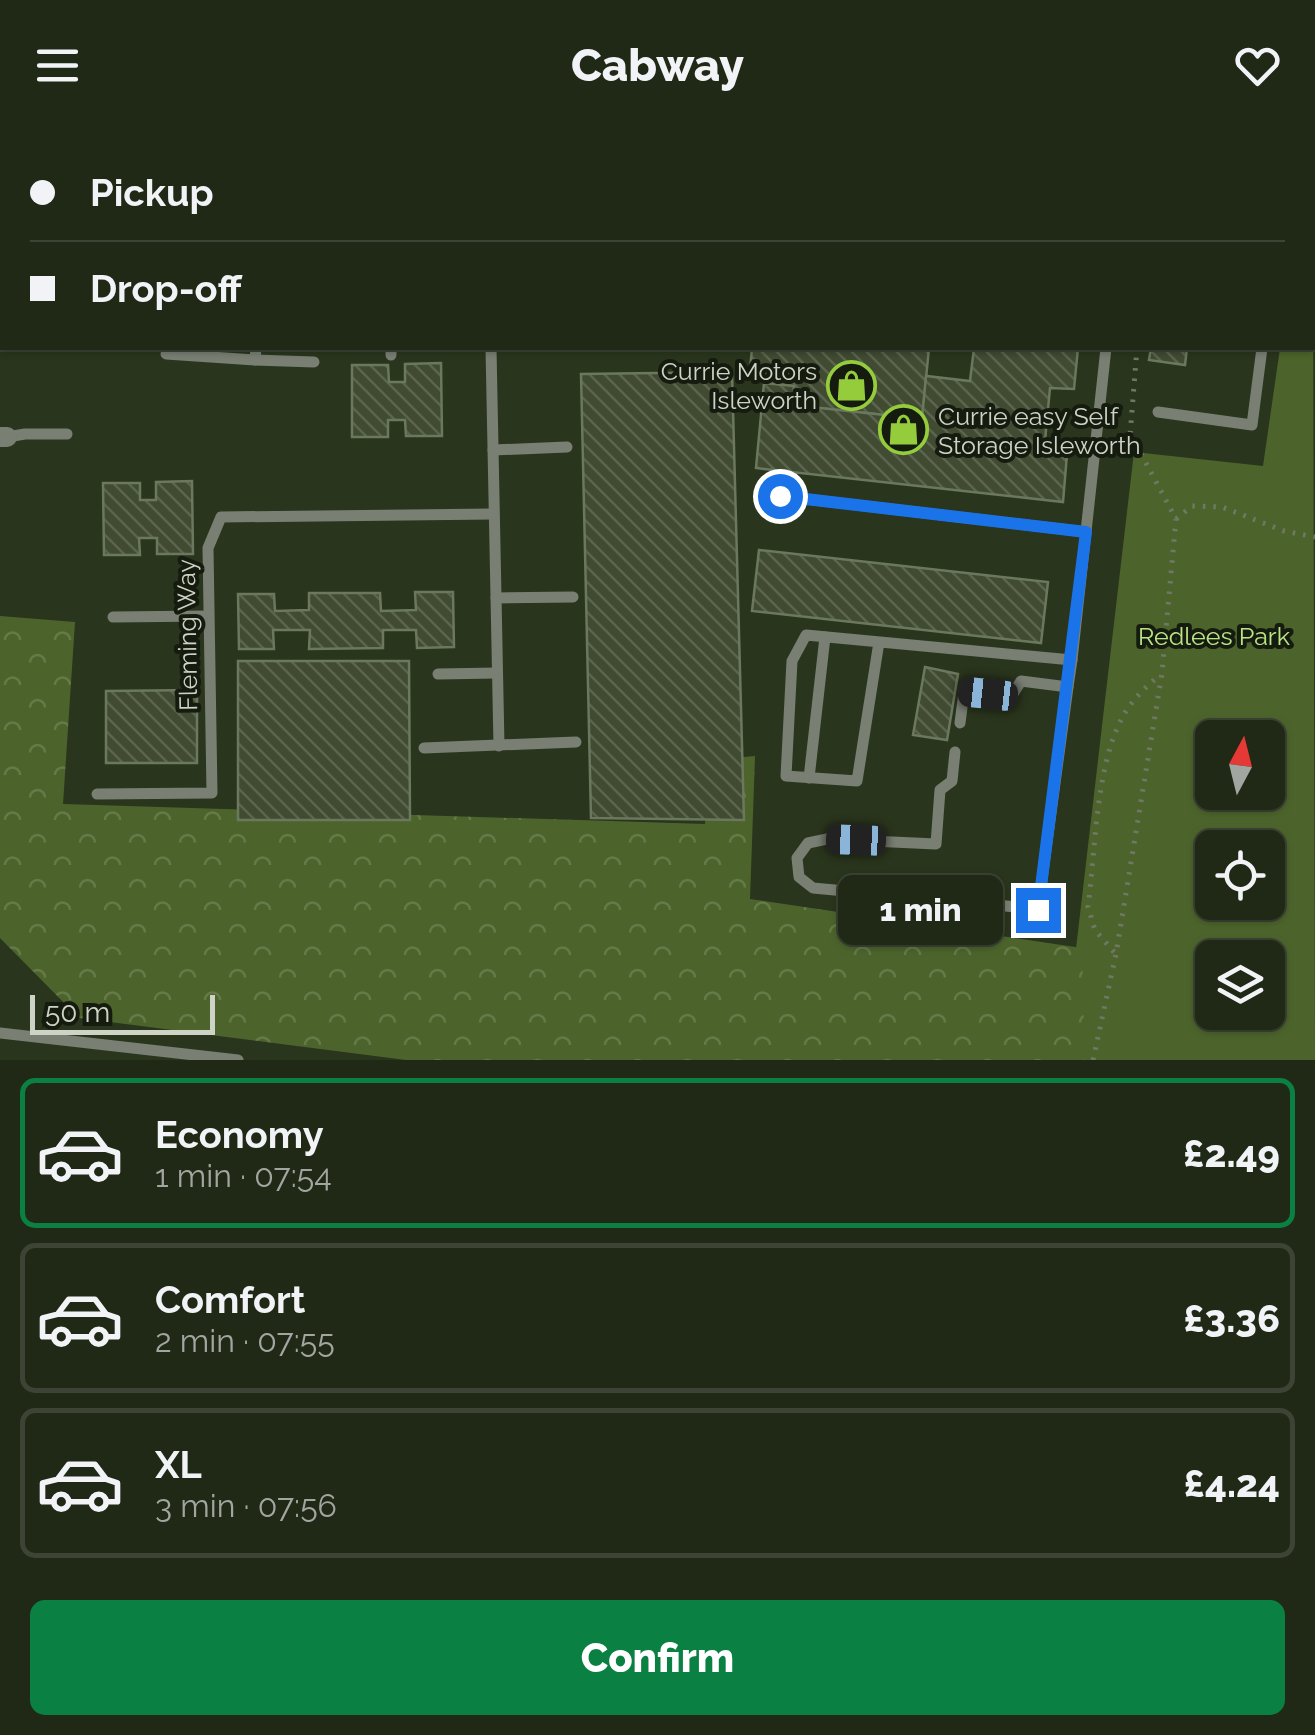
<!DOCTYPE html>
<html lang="en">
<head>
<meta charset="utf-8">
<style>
	body { margin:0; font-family:Raleway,sans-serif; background:#2d3423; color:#f1f3f6; height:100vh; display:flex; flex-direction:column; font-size:38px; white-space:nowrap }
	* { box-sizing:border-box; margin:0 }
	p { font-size:32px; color:#a2a6a1 }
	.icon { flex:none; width:55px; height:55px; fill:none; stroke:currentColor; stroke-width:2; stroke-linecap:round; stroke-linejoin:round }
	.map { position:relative; height:930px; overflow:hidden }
	.details { display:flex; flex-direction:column; background:#202816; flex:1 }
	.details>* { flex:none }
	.guide { position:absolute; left:0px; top:0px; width:1315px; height:220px; box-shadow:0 2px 8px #0004,0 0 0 2px #3d4435; display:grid; align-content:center; height:220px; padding:0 30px; background:#202816 }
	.needle { width:65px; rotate:7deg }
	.buttons { position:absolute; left:1195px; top:590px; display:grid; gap:20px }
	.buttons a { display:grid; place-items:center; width:90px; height:90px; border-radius:15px; background:#202816; box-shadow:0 2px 8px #0004,0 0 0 2px #3d4435; font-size:50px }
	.scale { position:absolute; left:30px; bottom:25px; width:185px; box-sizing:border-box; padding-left:10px; border:5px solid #cdd4c5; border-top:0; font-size:28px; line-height:35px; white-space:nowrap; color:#cdd4c5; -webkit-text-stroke:8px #161b10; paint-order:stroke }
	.end { position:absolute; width:45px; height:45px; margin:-22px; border:12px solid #1a73e8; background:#fff; box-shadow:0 0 0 5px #fff }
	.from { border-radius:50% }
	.bubble { position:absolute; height:70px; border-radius:15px; background:#202816; box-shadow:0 2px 8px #0004,0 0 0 2px #3d4435; font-size:32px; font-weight:800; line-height:70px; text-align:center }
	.car { position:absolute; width:30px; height:60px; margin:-30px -15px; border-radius:12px; box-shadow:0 0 8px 2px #0007; background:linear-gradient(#222 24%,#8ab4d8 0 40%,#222 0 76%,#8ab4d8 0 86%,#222 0) }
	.guide b { display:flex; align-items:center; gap:35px; height:95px; font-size:38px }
	.guide b+b { border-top:2px solid #3d4435 }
	.guide i { width:25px; height:25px; background:#f1f3f6 }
	ul { padding:18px 0 0; list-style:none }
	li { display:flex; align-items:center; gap:30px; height:150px; margin:0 20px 15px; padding:0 10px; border:5px solid #3d4435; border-radius:15px }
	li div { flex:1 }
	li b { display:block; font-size:38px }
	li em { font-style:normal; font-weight:800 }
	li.active { border-color:#0b8043 }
	li>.icon { width:90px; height:90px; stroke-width:1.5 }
	.button { display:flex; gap:20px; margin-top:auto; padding:20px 30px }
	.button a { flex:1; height:115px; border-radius:15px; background:#0b8043; color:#fff; font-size:40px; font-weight:800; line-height:115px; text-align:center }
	header { display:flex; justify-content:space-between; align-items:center; height:130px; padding:0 30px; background:#202816; font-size:45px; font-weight:800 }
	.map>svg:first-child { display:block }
	.green { fill:#4c642c; fill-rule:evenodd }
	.forest { fill:url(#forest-crowns) }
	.building { fill:url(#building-back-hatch); stroke:#6b785d; stroke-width:2.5 }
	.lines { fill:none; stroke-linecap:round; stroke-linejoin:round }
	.path { stroke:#6f7864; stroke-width:5; stroke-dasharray:2.5 8; stroke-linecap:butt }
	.service { stroke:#797f73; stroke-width:11 }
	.minor { stroke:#797f73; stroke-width:20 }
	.tertiary { stroke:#797f73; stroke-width:20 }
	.route { stroke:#1a73e8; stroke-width:12 }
	.labels { text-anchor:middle; stroke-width:8; stroke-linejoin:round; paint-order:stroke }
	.poi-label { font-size:25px; fill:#cdd4c5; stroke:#161b10; text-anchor:end }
	.street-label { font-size:25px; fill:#cdd4c5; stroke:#161b10 }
	.park-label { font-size:25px; fill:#b9e582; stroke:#161b10 }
</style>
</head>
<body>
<header><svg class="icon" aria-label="menu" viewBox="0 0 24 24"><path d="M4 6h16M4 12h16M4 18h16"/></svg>Cabway<svg class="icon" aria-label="heart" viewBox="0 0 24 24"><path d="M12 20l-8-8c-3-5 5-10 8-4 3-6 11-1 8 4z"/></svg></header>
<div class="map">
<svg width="1315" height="930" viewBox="0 0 1315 930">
	<defs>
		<pattern id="forest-crowns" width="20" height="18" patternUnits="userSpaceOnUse" patternTransform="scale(2.5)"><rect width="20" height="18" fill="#4c642c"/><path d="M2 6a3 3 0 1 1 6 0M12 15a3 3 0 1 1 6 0" fill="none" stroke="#657949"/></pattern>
		<pattern id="building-back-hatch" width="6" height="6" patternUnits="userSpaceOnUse" patternTransform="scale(2.5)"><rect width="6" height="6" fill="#404b32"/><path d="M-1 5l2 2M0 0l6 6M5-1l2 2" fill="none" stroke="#5a644e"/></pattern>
	</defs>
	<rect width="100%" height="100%" fill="#2a351d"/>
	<path class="green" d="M 1313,153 L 1315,930 L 1063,930 L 1134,322 L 1263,336 L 1280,218 L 1312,218 ZM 1212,608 L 1268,608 L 1268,662 L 1212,662 ZM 1212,718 L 1268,718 L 1268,772 L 1212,772 ZM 1212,828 L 1268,828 L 1268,882 L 1212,882 Z"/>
	<path class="forest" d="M 0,486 L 75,492 L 63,674 L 705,694 L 712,630 L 755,626 L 750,769 L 1082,818 L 1085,930 L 406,930 L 79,888 L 0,808 Z"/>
	<g class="building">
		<path d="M 938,0 L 1094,0 L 1094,2 Z"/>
		<path d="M 1219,0 L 1315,0 L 1315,41 L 1312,2 L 1219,2 Z"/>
		<path d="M 752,218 L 929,218 L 922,289 L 792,275 L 794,256 L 764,253 L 764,242 L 750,240 Z"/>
		<path d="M 974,218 L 1078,218 L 1074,259 L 1050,258 L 1045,311 L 1068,312 L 1063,372 L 756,338 L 764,253 L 794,256 L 792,275 L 922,289 L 926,246 L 970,251 Z"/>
		<path d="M 1151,218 L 1187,218 L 1185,235 L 1149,230 Z"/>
		<path d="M 441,233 L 442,306 L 406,306 L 405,290 L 388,290 L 388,307 L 352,307 L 352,235 L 388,235 L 389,252 L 405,252 L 405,234 Z"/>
		<path d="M 732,242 L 744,690 L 591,688 L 581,244 Z"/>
		<path d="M 192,351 L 193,424 L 157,424 L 157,408 L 139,408 L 140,425 L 104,425 L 103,353 L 140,353 L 140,370 L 156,370 L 156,352 Z"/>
		<path d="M 759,420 L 1048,452 L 1041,513 L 752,481 Z"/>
		<path d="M 415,462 L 453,462 L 454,517 L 417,518 L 416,500 L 383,500 L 383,518 L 309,519 L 310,500 L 273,500 L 274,519 L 239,519 L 238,464 L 274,464 L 275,481 L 309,480 L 309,463 L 380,463 L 381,481 L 416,480 Z"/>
		<path d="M 238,531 L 409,531 L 410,690 L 238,690 Z"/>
		<path d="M 925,537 L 958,544 L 947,610 L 913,605 Z"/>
		<path d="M 197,560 L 197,633 L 106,633 L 106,561 Z"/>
	</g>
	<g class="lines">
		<g class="path">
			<path d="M 861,2 L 861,0"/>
			<path d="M 1176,389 L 1192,376 L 1222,377 L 1284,401 L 1315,407"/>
			<path d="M 1114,822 L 1095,800 L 1088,777 C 1095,723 1096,640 1120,592 C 1129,573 1144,558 1160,545"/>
			<path d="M 1093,930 L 1116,824 L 1162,543 L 1176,389 L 1139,320 L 1129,318 L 1137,218"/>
		</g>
		<g class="service">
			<path d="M 1105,2 L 1105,0"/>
			<path d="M 1184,2 L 1184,0"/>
			<path d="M 391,218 L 391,225"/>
			<path d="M 491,218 L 499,616"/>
			<path d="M 166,224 L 255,230 L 256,218"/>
			<path d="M 255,230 L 314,232"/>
			<path d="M 1158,282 L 1252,295 L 1262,218"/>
			<path d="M 7,307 L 25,304 L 67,304"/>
			<path d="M 493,320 L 567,317"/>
			<path d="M 780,366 L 1086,402"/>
			<path d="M 496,468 L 573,467"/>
			<path d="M 113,487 L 208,486"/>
			<path d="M 879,512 L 857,651 L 786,646 L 792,531 L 806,505 L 1072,530 L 1106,218"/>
			<path d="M 438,544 L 497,543"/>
			<path d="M 960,593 L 964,562 L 1011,567 L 1021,551 L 1068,557 L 1072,530"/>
			<path d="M 424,618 L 576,612"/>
			<path d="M 955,622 L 952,651 L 940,660 L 936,714 L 827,709 L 808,713 L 797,728 L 799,747 L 813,758 L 1038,779 L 1068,557"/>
			<path d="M 809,648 L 825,507"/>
			<path d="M 97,664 L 212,663 L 208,418 L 221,387 L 493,384"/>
			<path d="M 0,903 L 238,930"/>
		</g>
		<g class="minor">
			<path d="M 208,2 L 209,0"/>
			<path d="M 0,307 L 7,307"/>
		</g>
		<g class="tertiary">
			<path d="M 1312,132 L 1315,133"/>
			<path d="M 0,149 L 2,149"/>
		</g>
	</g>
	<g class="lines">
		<path class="route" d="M 780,366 L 1086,402 L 1038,780"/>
	</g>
	<defs>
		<symbol id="shop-ring" viewBox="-11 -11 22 22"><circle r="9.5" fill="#161b10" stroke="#94cc3c" stroke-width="1.5"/><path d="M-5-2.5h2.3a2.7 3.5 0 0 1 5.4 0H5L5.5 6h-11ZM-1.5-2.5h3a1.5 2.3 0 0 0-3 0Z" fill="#94cc3c"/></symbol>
	</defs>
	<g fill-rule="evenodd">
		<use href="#shop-ring" x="824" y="228" width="55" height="55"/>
		<use href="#shop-ring" x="876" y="272" width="55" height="55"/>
	</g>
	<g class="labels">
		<g class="poi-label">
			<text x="817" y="250">Currie Motors<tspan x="817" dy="29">Isleworth</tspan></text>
			<text x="938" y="295" text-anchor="start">Currie easy Self<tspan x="938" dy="29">Storage Isleworth</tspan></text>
		</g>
		<g class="street-label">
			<text transform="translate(187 505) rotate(-91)" y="9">Fleming Way</text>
		</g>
		<g class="park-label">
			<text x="1214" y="515">Redlees Park</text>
		</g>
	</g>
</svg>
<div class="buttons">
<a><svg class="needle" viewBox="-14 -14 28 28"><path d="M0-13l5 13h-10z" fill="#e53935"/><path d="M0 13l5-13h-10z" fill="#a2a6a1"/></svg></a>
<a><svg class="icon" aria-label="locate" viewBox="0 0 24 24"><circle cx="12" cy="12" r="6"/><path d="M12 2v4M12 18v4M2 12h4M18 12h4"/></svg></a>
<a><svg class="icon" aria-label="layers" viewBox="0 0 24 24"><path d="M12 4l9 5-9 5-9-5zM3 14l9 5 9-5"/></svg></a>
</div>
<div class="scale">50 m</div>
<i class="end from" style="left:780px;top:366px"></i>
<i class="end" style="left:1038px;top:780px"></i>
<div class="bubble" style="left:838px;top:745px;width:165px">1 min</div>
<i class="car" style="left:988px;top:564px;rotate:276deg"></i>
<i class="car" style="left:856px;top:710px;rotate:272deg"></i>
<div class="guide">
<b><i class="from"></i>Pickup</b>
<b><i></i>Drop-off</b>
</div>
</div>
<section class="details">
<ul>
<li class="active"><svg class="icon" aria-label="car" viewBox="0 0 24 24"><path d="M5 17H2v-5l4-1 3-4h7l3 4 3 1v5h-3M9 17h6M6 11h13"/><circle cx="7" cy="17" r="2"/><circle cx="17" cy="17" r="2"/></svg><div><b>Economy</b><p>1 min · 07:54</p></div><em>£2.49</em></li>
<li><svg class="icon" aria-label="car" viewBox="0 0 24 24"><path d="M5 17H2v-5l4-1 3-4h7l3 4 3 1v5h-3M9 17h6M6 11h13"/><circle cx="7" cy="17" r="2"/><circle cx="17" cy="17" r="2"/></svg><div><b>Comfort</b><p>2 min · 07:55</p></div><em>£3.36</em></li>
<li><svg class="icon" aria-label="car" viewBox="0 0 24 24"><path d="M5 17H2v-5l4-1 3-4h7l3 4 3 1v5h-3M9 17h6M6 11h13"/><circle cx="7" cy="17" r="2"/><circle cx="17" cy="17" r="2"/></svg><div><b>XL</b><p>3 min · 07:56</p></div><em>£4.24</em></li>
</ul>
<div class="button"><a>Confirm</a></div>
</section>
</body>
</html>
